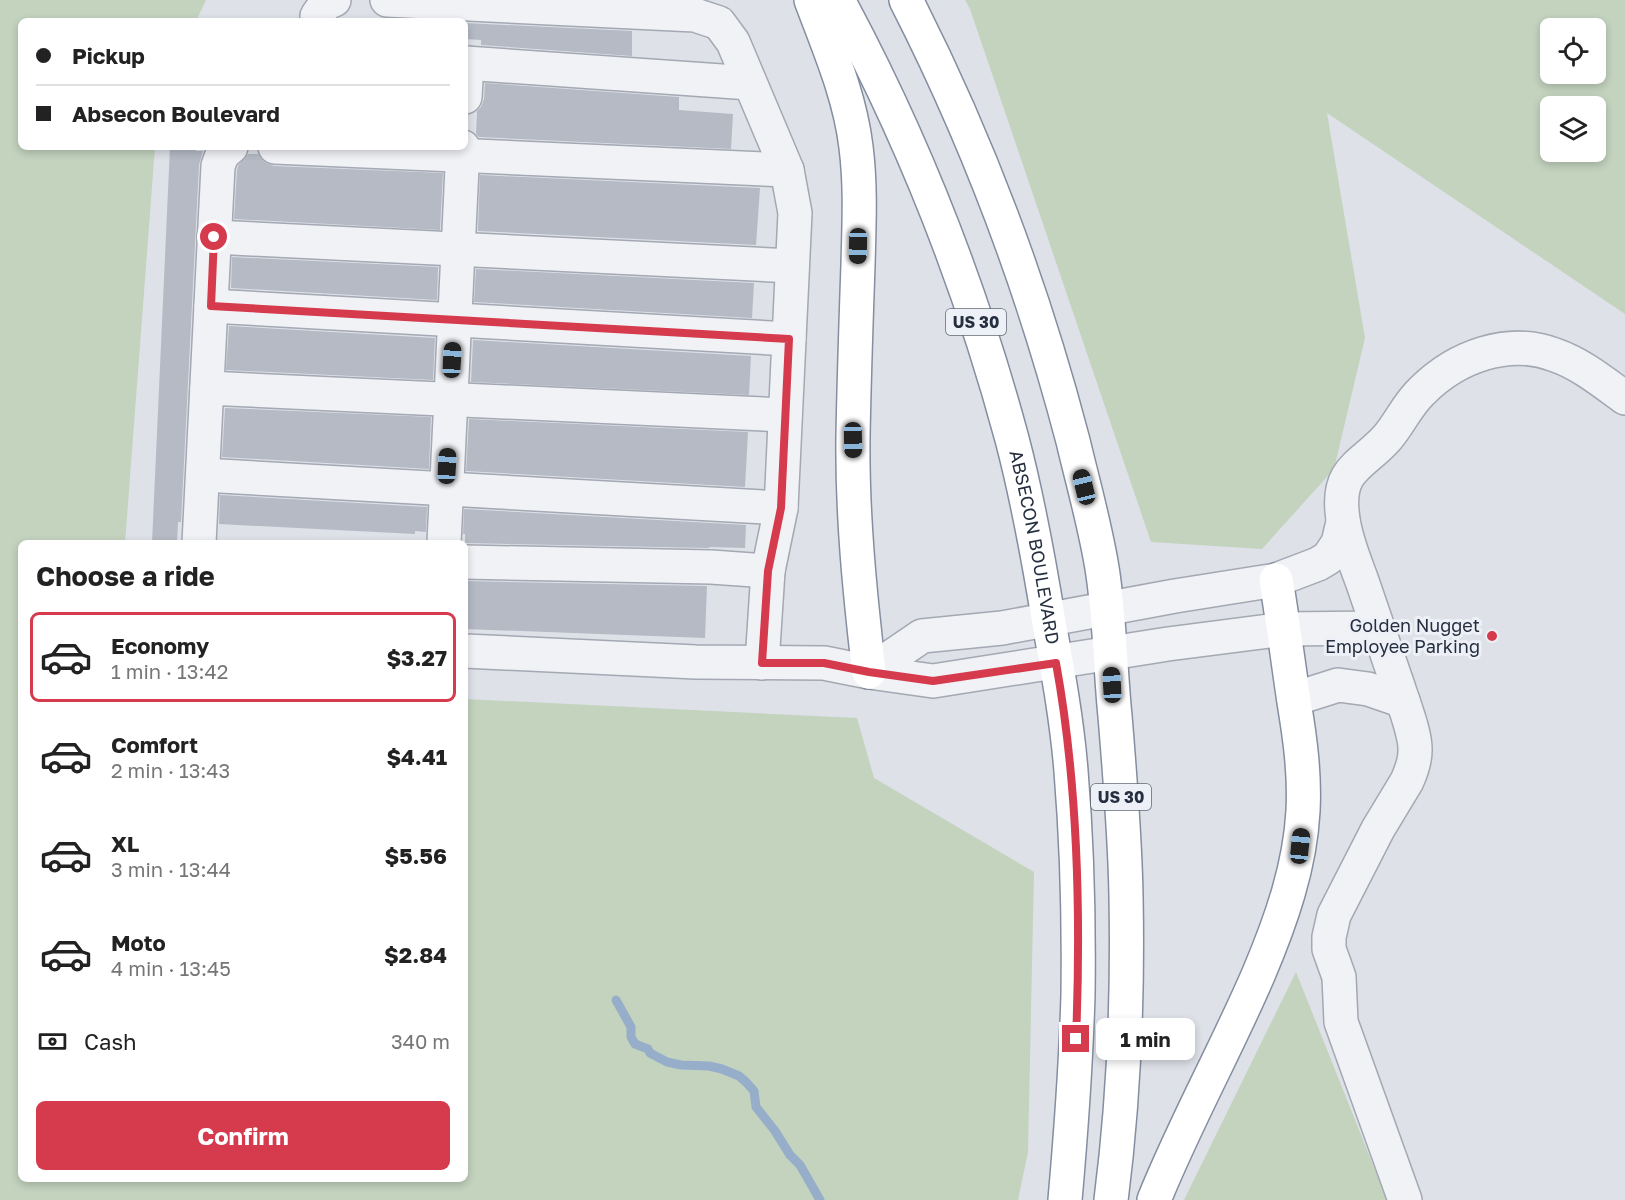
<!DOCTYPE html>
<html lang="en">
<head>
<meta charset="utf-8">
<style>
	body { margin:0; font-family:"Golos Text",sans-serif; background:#f6f6f6; color:#222; height:100vh; display:flex; flex-direction:column; font-size:22px; white-space:nowrap }
	* { box-sizing:border-box; margin:0 }
	p { font-size:20px; color:#767676 }
	.icon { flex:none; width:33px; height:33px; fill:none; stroke:currentColor; stroke-width:2; stroke-linecap:round; stroke-linejoin:round }
	.map { position:relative; flex:1; overflow:hidden }
	.panel { position:absolute; left:18px; top:540px; width:450px; height:642px; display:flex; flex-direction:column; background:#fff; border-radius:9px; box-shadow:0 3px 9px #0003 }
	.panel>* { flex:none }
	.hud { position:absolute; left:18px; top:18px; width:450px; height:132px; border-radius:9px; box-shadow:0 3px 9px #0003; display:grid; align-content:center; height:132px; padding:0 18px; background:#fff }
	.tools { position:absolute; left:1540px; top:18px; display:grid; gap:12px }
	.tools a { display:grid; place-items:center; width:66px; height:66px; border-radius:9px; background:#fff; box-shadow:0 3px 9px #0003; font-size:30px }
	.end { position:absolute; width:27px; height:27px; margin:-14px; border:8px solid #d53b4d; background:#fff; box-shadow:0 0 0 3px #fff }
	.from { border-radius:50% }
	.bubble { position:absolute; height:42px; border-radius:9px; background:#fff; box-shadow:0 3px 9px #0003; font-size:20px; font-weight:700; line-height:42px; text-align:center }
	.car { position:absolute; width:18px; height:36px; margin:-18px -9px; border-radius:8px; box-shadow:0 0 4px 2px #0007; background:linear-gradient(#222 24%,#8ab4d8 0 40%,#222 0 76%,#8ab4d8 0 86%,#222 0) }
	.hud b { display:flex; align-items:center; gap:21px; height:57px; font-size:22px }
	.hud b+b { border-top:2px solid #e0e0e0 }
	.hud i { width:15px; height:15px; background:#222 }
	ul { padding:0; list-style:none }
	li { display:flex; align-items:center; gap:18px; height:90px; margin:0 12px 9px; padding:0 6px; border:3px solid transparent; border-radius:9px }
	li div { flex:1 }
	li b { display:block; font-size:22px }
	li em { font-style:normal; font-weight:700 }
	li.on { border-color:#d53b4d }
	li>.icon { width:54px; height:54px; stroke-width:1.5 }
	h2 { padding:0 18px; font-size:27px; line-height:72px }
	.pay { display:flex; align-items:center; gap:15px; height:66px; padding:0 18px; font-size:22px }
	.pay p { margin-inline-start:auto }
	.primary-button { display:flex; gap:12px; margin-top:auto; padding:12px 18px }
	.primary-button a { flex:1; height:69px; border-radius:9px; background:#d53b4d; color:#fff; font-size:24px; font-weight:700; line-height:69px; text-align:center }
	.map>svg:first-child { display:block }
	.green { fill:#c3d3be; fill-rule:evenodd }
	.lines { fill:none; stroke-linecap:round; stroke-linejoin:round }
	.stream { stroke:#96aeca; stroke-width:9 }
	.building { fill:#b5bac5 }
	.minor-casing { stroke:#a3a8b2; stroke-width:36 }
	.highway-casing { stroke:#848ea0; stroke-width:36 }
	.minor { stroke:#f1f2f6; stroke-width:33 }
	.highway { stroke:#fff; stroke-width:33 }
	.route { stroke:#d53b4d; stroke-width:8 }
	.poi-dot { fill:#d53b4d; stroke:#edf0f6; stroke-width:2 }
	.labels { text-anchor:middle; stroke-width:6; stroke-linejoin:round; paint-order:stroke }
	.shield { fill:#edf0f6; stroke:#626977; stroke-width:1.5 }
	.shield-label { font-size:16px; font-weight:bold; fill:#262f40 }
	.street-label { font-size:18px; fill:#262f40; stroke:#edf0f6 }
	.poi-label { font-size:18px; fill:#262f40; stroke:#edf0f6; text-anchor:end }
</style>
</head>
<body>
<div class="map">
<svg width="1625" height="1200" viewBox="0 0 1625 1200">
	<rect width="100%" height="100%" fill="#dee1e8"/>
	<g class="green">
		<path d="M 0,0 L 206,0 L 196,21 L 21,21 L 21,147 L 155,147 L 125,543 L 21,543 L 21,1179 L 465,1179 L 465,699 L 857,718 L 874,778 L 1034,872 L 1028,1152 L 1018,1200 L 0,1200 Z"/>
		<path d="M 965,0 L 1625,0 L 1625,314 L 1327,113 L 1365,338 L 1334,469 L 1262,549 L 1151,542 L 970,9 ZM 1551,28 L 1596,28 L 1596,74 L 1551,74 ZM 1551,106 L 1596,106 L 1596,152 L 1551,152 Z"/>
		<path d="M 1296,972 L 1387,1200 L 1184,1200 Z"/>
	</g>
	<g class="lines">
		<path class="stream" d="M 616,1000 L 631,1027 L 631,1037 L 635,1044 L 648,1049 L 650,1053 L 667,1062 L 681,1065 L 709,1066 L 722,1069 L 739,1076 L 746,1082 L 754,1091 L 756,1107 L 775,1131 L 790,1155 L 800,1165 L 820,1200"/>
	</g>
	<g class="building">
		<path d="M 465,23 L 632,31 L 632,56 L 481,45 L 481,40 L 465,39 Z"/>
		<path d="M 485,83 L 679,97 L 679,110 L 733,114 L 731,149 L 479,137 L 476,134 L 477,111 L 481,107 L 484,99 Z"/>
		<path d="M 170,147 L 196,148 L 196,151 L 203,151 L 199,165 L 181,522 L 178,522 L 177,543 L 152,543 Z"/>
		<path d="M 248,154 L 258,154 L 264,162 L 274,166 L 443,173 L 440,230 L 234,219 L 237,170 L 238,166 Z"/>
		<path d="M 480,175 L 760,188 L 756,245 L 478,231 Z"/>
		<path d="M 232,257 L 438,267 L 437,300 L 231,288 Z"/>
		<path d="M 476,269 L 754,283 L 752,318 L 474,302 Z"/>
		<path d="M 229,326 L 435,338 L 433,380 L 226,370 Z"/>
		<path d="M 473,340 L 751,356 L 749,395 L 471,382 Z"/>
		<path d="M 225,408 L 431,417 L 429,469 L 222,457 Z"/>
		<path d="M 469,419 L 748,432 L 745,487 L 466,471 Z"/>
		<path d="M 220,495 L 427,507 L 426,532 L 415,531 L 415,534 L 219,524 Z"/>
		<path d="M 464,509 L 746,525 L 745,548 L 709,547 L 709,548 L 465,543 L 465,534 L 463,534 Z"/>
		<path d="M 465,581 L 707,586 L 705,638 L 465,629 Z"/>
	</g>
	<g class="lines">
		<defs>
			<g id="minor">
				<path d="M 387,0 L 695,15 L 719,23 L 733,42 L 787,170 L 795,213 L 781,508 L 768,571 L 762,663"/>
				<path d="M 317,21 L 317,16 L 326,3 L 334,0"/>
				<path d="M 465,63 L 750,83"/>
				<path d="M 465,97 L 467,63"/>
				<path d="M 275,147 L 787,170"/>
				<path d="M 214,237 L 792,266"/>
				<path d="M 211,306 L 789,339"/>
				<path d="M 207,388 L 785,415"/>
				<path d="M 203,475 L 781,508"/>
				<path d="M 199,543 L 218,166 L 222,155 L 231,147"/>
				<path d="M 444,543 L 463,147"/>
				<path d="M 465,562 L 711,567 L 768,571"/>
				<path d="M 465,651 L 696,662 L 824,663 L 869,672 L 933,681 L 1168,644 L 1284,629 L 1378,628"/>
				<path d="M 869,672 L 922,636 L 1002,628 L 1175,596 L 1276,580 L 1318,564 L 1328,558 L 1338,543 L 1343,522"/>
				<path d="M 1294,699 L 1338,685 L 1368,689 L 1403,701"/>
				<path d="M 1405,1200 L 1341,1022 L 1339,977 L 1329,949 L 1329,937 L 1334,915 L 1378,829 L 1407,781 C 1411,772 1415,761 1415,751 C 1416,735 1404,705 1399,689 C 1387,653 1374,617 1362,581 C 1354,559 1344,535 1342,511 C 1338,468 1363,465 1387,438 C 1400,423 1407,405 1422,391 C 1456,357 1508,337 1555,355 C 1581,364 1603,382 1625,398"/>
			</g>
			<g id="highway">
				<path d="M 811,0 C 829,48 850,96 856,147 C 861,186 859,226 858,265 C 856,322 854,379 853,437 C 852,516 860,594 869,672"/>
				<path id="s1" d="M 838,0 C 913,139 971,287 1012,439 C 1028,500 1039,561 1049,623 C 1058,672 1067,721 1071,771 C 1077,844 1079,921 1078,995 C 1076,1063 1071,1132 1065,1200"/>
				<path d="M 906,0 C 978,141 1033,288 1073,441 C 1083,483 1095,525 1102,568 C 1110,617 1110,667 1115,716 C 1120,776 1125,836 1126,896 C 1128,998 1124,1099 1111,1200"/>
				<path d="M 1154,1200 C 1185,1123 1226,1050 1259,973 C 1281,921 1300,867 1303,811 C 1305,774 1300,738 1294,702 C 1288,662 1283,621 1276,580"/>
			</g>
		</defs>
		<use href="#minor" class="minor-casing"/>
		<use href="#highway" class="highway-casing"/>
		<use href="#minor" class="minor"/>
		<use href="#highway" class="highway"/>
	</g>
	<g class="lines">
		<path class="route" d="M 214,237 L 211,306 L 789,339 L 781,508 L 768,571 L 762,663 L 824,663 L 869,672 L 933,681 L 1056,663 C 1078,784 1081,916 1076,1039"/>
	</g>
	<circle class="poi-dot" cx="1492" cy="636" r="6"/>
	<g class="labels">
		<g class="shield">
			<rect x="946" y="309" width="60" height="26" rx="4.5"/>
			<rect x="1091" y="784" width="60" height="26" rx="4.5"/>
		</g>
		<g class="shield-label">
			<text x="976" y="328">US 30</text>
			<text x="1121" y="803">US 30</text>
		</g>
		<g class="street-label">
			<text dy="6" stroke="none"><textPath href="#s1" startOffset="584">ABSECON BOULEVARD</textPath></text>
		</g>
		<g class="poi-label">
			<text x="1480" y="632">Golden Nugget<tspan x="1480" dy="21">Employee Parking</tspan></text>
		</g>
	</g>
</svg>
<div class="tools">
<a><svg class="icon" aria-label="locate" viewBox="0 0 24 24"><circle cx="12" cy="12" r="6"/><path d="M12 2v4M12 18v4M2 12h4M18 12h4"/></svg></a>
<a><svg class="icon" aria-label="layers" viewBox="0 0 24 24"><path d="M12 4l9 5-9 5-9-5zM3 14l9 5 9-5"/></svg></a>
</div>
<i class="end from" style="left:214px;top:237px"></i>
<i class="end" style="left:1076px;top:1039px"></i>
<div class="bubble" style="left:1096px;top:1018px;width:99px">1 min</div>
<i class="car" style="left:858px;top:246px;rotate:181deg"></i>
<i class="car" style="left:452px;top:360px;rotate:3deg"></i>
<i class="car" style="left:853px;top:440px;rotate:179deg"></i>
<i class="car" style="left:447px;top:466px;rotate:3deg"></i>
<i class="car" style="left:1084px;top:487px;rotate:346deg"></i>
<i class="car" style="left:1112px;top:685px;rotate:357deg"></i>
<i class="car" style="left:1300px;top:846px;rotate:6deg"></i>
<div class="hud">
<b><i class="from"></i>Pickup</b>
<b><i></i>Absecon Boulevard</b>
</div>
<section class="panel">
<h2>Choose a ride</h2>
<ul>
<li class="on"><svg class="icon" aria-label="car" viewBox="0 0 24 24"><path d="M5 17H2v-5l4-1 3-4h7l3 4 3 1v5h-3M9 17h6M6 11h13"/><circle cx="7" cy="17" r="2"/><circle cx="17" cy="17" r="2"/></svg><div><b>Economy</b><p>1 min · 13:42</p></div><em>$3.27</em></li>
<li><svg class="icon" aria-label="car" viewBox="0 0 24 24"><path d="M5 17H2v-5l4-1 3-4h7l3 4 3 1v5h-3M9 17h6M6 11h13"/><circle cx="7" cy="17" r="2"/><circle cx="17" cy="17" r="2"/></svg><div><b>Comfort</b><p>2 min · 13:43</p></div><em>$4.41</em></li>
<li><svg class="icon" aria-label="car" viewBox="0 0 24 24"><path d="M5 17H2v-5l4-1 3-4h7l3 4 3 1v5h-3M9 17h6M6 11h13"/><circle cx="7" cy="17" r="2"/><circle cx="17" cy="17" r="2"/></svg><div><b>XL</b><p>3 min · 13:44</p></div><em>$5.56</em></li>
<li><svg class="icon" aria-label="car" viewBox="0 0 24 24"><path d="M5 17H2v-5l4-1 3-4h7l3 4 3 1v5h-3M9 17h6M6 11h13"/><circle cx="7" cy="17" r="2"/><circle cx="17" cy="17" r="2"/></svg><div><b>Moto</b><p>4 min · 13:45</p></div><em>$2.84</em></li>
</ul>
<div class="pay"><svg class="icon" aria-label="cash" viewBox="0 0 24 24"><path d="M3 7h18v10H3z"/><circle cx="12" cy="12" r="2"/></svg>Cash<p>340 m</p></div>
<div class="primary-button"><a>Confirm</a></div>
</section>
</div>
</body>
</html>
